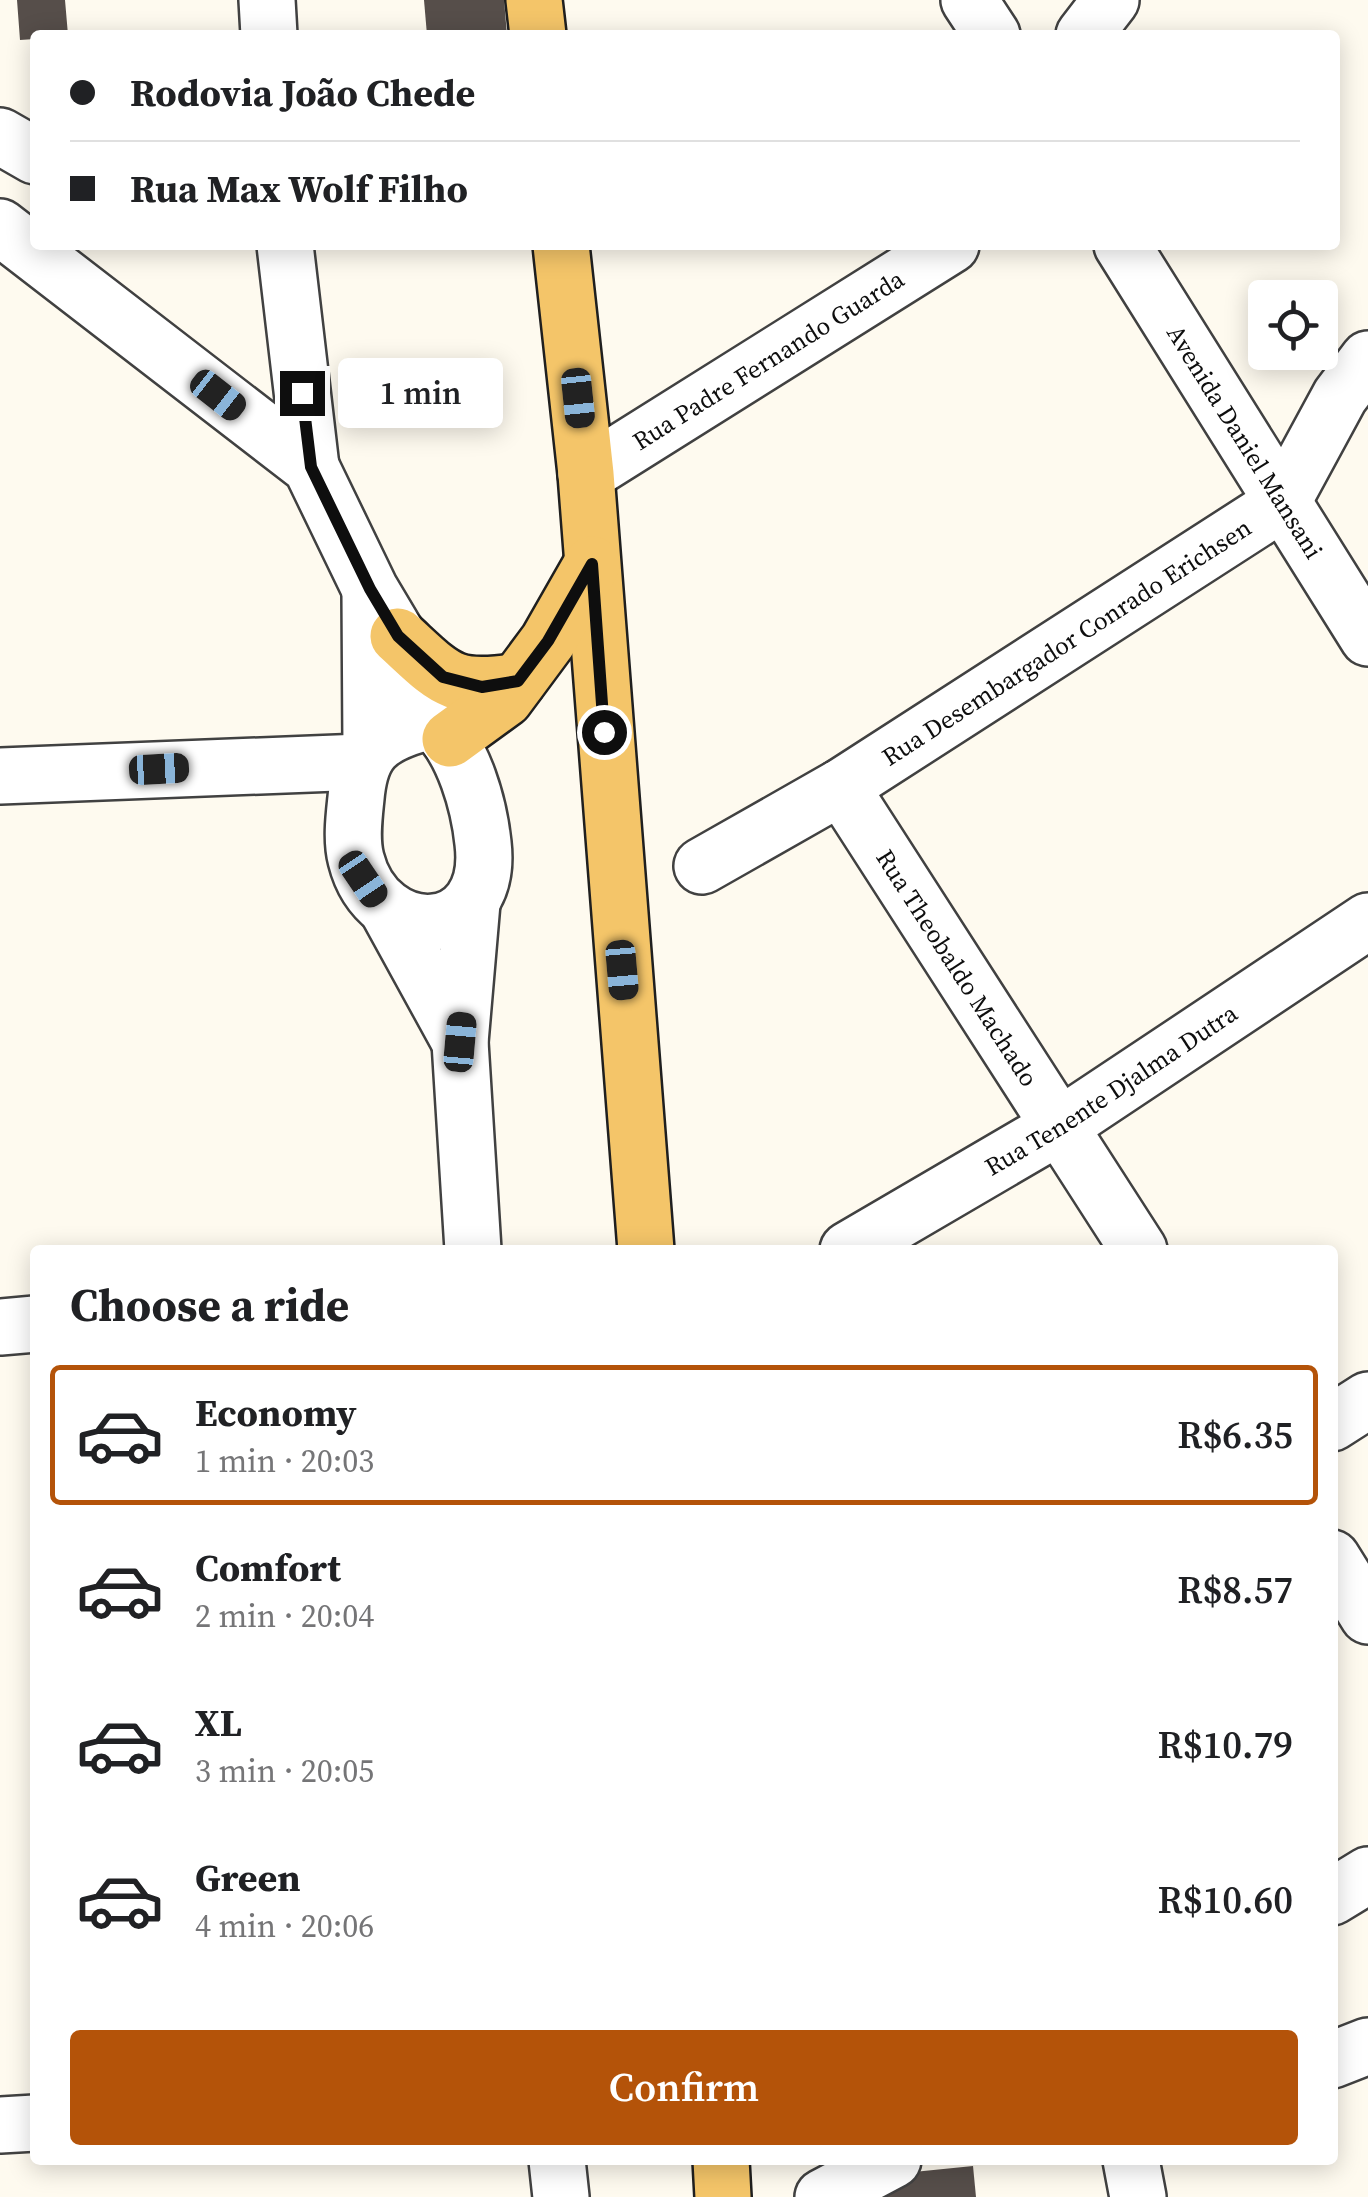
<!DOCTYPE html>
<html lang="en">
<head>
<meta charset="utf-8">
<style>
	body { margin:0; font-family:"Source Serif 4",serif; background:#f2f2f2; color:#202124; height:100vh; display:flex; flex-direction:column; font-size:38px; white-space:nowrap }
	* { box-sizing:border-box; margin:0 }
	p { font-size:32px; color:#757577 }
	.icon { flex:none; width:55px; height:55px; fill:none; stroke:currentColor; stroke-width:2; stroke-linecap:round; stroke-linejoin:round }
	.map { position:relative; flex:1; overflow:hidden }
	.drawer { position:absolute; left:30px; top:1245px; width:1308px; height:920px; display:flex; flex-direction:column; background:#fff; border-radius:10px; box-shadow:0 5px 25px #0003 }
	.drawer>* { flex:none }
	.hud { position:absolute; left:30px; top:30px; width:1310px; height:220px; border-radius:10px; box-shadow:0 5px 25px #0003; display:grid; align-content:center; height:220px; padding:0 40px; background:#fff }
	.tools { position:absolute; left:1248px; top:280px; display:grid; gap:20px }
	.tools a { display:grid; place-items:center; width:90px; height:90px; border-radius:10px; background:#fff; box-shadow:0 5px 25px #0003; font-size:50px }
	.end { position:absolute; width:45px; height:45px; margin:-22px; border:12px solid #0e0e0e; background:#fff; box-shadow:0 0 0 5px #fff }
	.from { border-radius:50% }
	.bubble { position:absolute; height:70px; border-radius:10px; background:#fff; box-shadow:0 5px 25px #0003; font-size:32px; font-weight:600; line-height:70px; text-align:center }
	.car { position:absolute; width:30px; height:60px; margin:-30px -15px; border-radius:12px; box-shadow:0 0 8px 2px #0007; background:linear-gradient(#222 24%,#8ab4d8 0 40%,#222 0 76%,#8ab4d8 0 86%,#222 0) }
	.hud b { display:flex; align-items:center; gap:35px; height:95px; font-size:38px }
	.hud b+b { border-top:2px solid #e0e0e0 }
	.hud i { width:25px; height:25px; background:#202124 }
	ul { padding:0; list-style:none }
	li { display:flex; align-items:center; gap:30px; height:140px; margin:0 20px 15px; padding:0 20px; border:5px solid transparent; border-radius:10px }
	li div { flex:1 }
	li b { display:block; font-size:38px }
	li em { font-style:normal; font-weight:600 }
	li.selected { border-color:#b45309 }
	li>.icon { width:90px; height:90px; stroke-width:1.5 }
	h2 { padding:0 40px; font-size:45px; line-height:120px }
	.button { display:flex; gap:20px; margin-top:auto; padding:20px 40px }
	.button a { flex:1; height:115px; border-radius:10px; background:#b45309; color:#fff; font-size:40px; font-weight:600; line-height:115px; text-align:center }
	.map>svg:first-child { display:block }
	.building { fill:#564e4a }
	.lines { fill:none; stroke-linecap:round; stroke-linejoin:round }
	.minor-casing { stroke:#414141; stroke-width:60 }
	.major-casing { stroke:#1f1f1f; stroke-width:60 }
	.minor { stroke:#fff; stroke-width:55 }
	.major { stroke:#f4c569; stroke-width:55 }
	.route { stroke:#0e0e0e; stroke-width:12 }
	.labels { text-anchor:middle; stroke-width:10; stroke-linejoin:round; paint-order:stroke }
	.street-label { font-size:25px; fill:#0e0e0e; stroke:#fff }
</style>
</head>
<body>
<div class="map">
<svg width="1368" height="2197" viewBox="0 0 1368 2197">
	<rect width="100%" height="100%" fill="#fefaef"/>
	<g class="building">
		<path d="M 17,0 L 65,0 L 68,35 L 35,35 L 35,39 L 20,40 Z"/>
		<path d="M 424,0 L 504,0 L 507,35 L 427,35 Z"/>
		<path d="M 973,2166 L 976,2197 L 886,2197 L 884,2175 Z"/>
	</g>
	<g class="lines">
		<defs>
			<g id="minor">
				<path d="M 267,0 L 269,35"/>
				<path d="M 969,0 L 992,35"/>
				<path d="M 1084,35 L 1111,0"/>
				<path d="M 0,136 L 35,156"/>
				<path d="M 0,227 L 311,467 L 370,589 L 398,636 L 435,724"/>
				<path d="M 285,245 L 311,467"/>
				<path id="s1" d="M 1122,245 L 1368,638"/>
				<path id="s2" d="M 586,474 L 951,245"/>
				<path d="M 370,592 L 371,747"/>
				<path d="M 420,724 L 435,724 C 464,750 479,805 483,843 C 495,945 378,947 356,859 C 351,840 354,817 356,798 C 360,751 376,737 420,724 Z"/>
				<path d="M 0,776 L 362,762"/>
				<path id="s3" d="M 841,787 L 1139,1250"/>
				<path id="s4" d="M 702,866 L 841,787 L 1282,503 L 1340,396 L 1368,359"/>
				<path d="M 472,903 L 460,1042 L 473,1250"/>
				<path d="M 387,909 L 460,1042"/>
				<path id="s5" d="M 848,1250 L 1060,1126 L 1368,921"/>
				<path d="M 0,1327 L 35,1324"/>
				<path d="M 1332,1423 L 1368,1400"/>
				<path d="M 1332,1558 L 1368,1616"/>
				<path d="M 1332,1897 L 1368,1875"/>
				<path d="M 1332,2060 L 1368,2046"/>
				<path d="M 0,2125 L 35,2123"/>
				<path d="M 557,2160 L 561,2197"/>
				<path d="M 1131,2160 L 1138,2197"/>
				<path d="M 823,2197 L 893,2160"/>
			</g>
			<g id="major">
				<path d="M 534,0 L 538,35"/>
				<path d="M 561,245 L 586,474 L 646,1250"/>
				<path d="M 398,636 C 445,679 451,692 518,681"/>
				<path d="M 450,739 L 505,699 L 548,641 L 592,564"/>
				<path d="M 721,2160 L 723,2197"/>
			</g>
		</defs>
		<use href="#minor" class="minor-casing"/>
		<use href="#major" class="major-casing"/>
		<use href="#minor" class="minor"/>
		<use href="#major" class="major"/>
	</g>
	<g class="lines">
		<path class="route" d="M 302,393 L 311,467 L 370,589 L 398,636 L 443,677 L 482,687 L 518,681 L 548,641 L 592,564 L 604,732"/>
	</g>
	<g class="labels">
		<g class="street-label">
			<text dy="9" stroke="none"><textPath href="#s2" startOffset="215">Rua Padre Fernando Guarda</textPath></text>
			<text dy="9" stroke="none"><textPath href="#s1" startOffset="232">Avenida Daniel Mansani</textPath></text>
			<text dy="9" stroke="none"><textPath href="#s4" startOffset="428">Rua Desembargador Conrado Erichsen</textPath></text>
			<text dy="9" stroke="none"><textPath href="#s3" startOffset="215">Rua Theobaldo Machado</textPath></text>
			<text dy="9" stroke="none"><textPath href="#s5" startOffset="308">Rua Tenente Djalma Dutra</textPath></text>
		</g>
	</g>
</svg>
<div class="tools">
<a><svg class="icon" aria-label="locate" viewBox="0 0 24 24"><circle cx="12" cy="12" r="6"/><path d="M12 2v4M12 18v4M2 12h4M18 12h4"/></svg></a>
</div>
<i class="end from" style="left:604px;top:732px"></i>
<i class="end" style="left:302px;top:393px"></i>
<div class="bubble" style="left:338px;top:358px;width:165px">1 min</div>
<i class="car" style="left:218px;top:395px;rotate:128deg"></i>
<i class="car" style="left:578px;top:398px;rotate:174deg"></i>
<i class="car" style="left:159px;top:769px;rotate:87deg"></i>
<i class="car" style="left:363px;top:879px;rotate:146deg"></i>
<i class="car" style="left:622px;top:970px;rotate:175deg"></i>
<i class="car" style="left:460px;top:1042px;rotate:5deg"></i>
<div class="hud">
<b><i class="from"></i>Rodovia João Chede</b>
<b><i></i>Rua Max Wolf Filho</b>
</div>
<section class="drawer">
<h2>Choose a ride</h2>
<ul>
<li class="selected"><svg class="icon" aria-label="car" viewBox="0 0 24 24"><path d="M5 17H2v-5l4-1 3-4h7l3 4 3 1v5h-3M9 17h6M6 11h13"/><circle cx="7" cy="17" r="2"/><circle cx="17" cy="17" r="2"/></svg><div><b>Economy</b><p>1 min · 20:03</p></div><em>R$6.35</em></li>
<li><svg class="icon" aria-label="car" viewBox="0 0 24 24"><path d="M5 17H2v-5l4-1 3-4h7l3 4 3 1v5h-3M9 17h6M6 11h13"/><circle cx="7" cy="17" r="2"/><circle cx="17" cy="17" r="2"/></svg><div><b>Comfort</b><p>2 min · 20:04</p></div><em>R$8.57</em></li>
<li><svg class="icon" aria-label="car" viewBox="0 0 24 24"><path d="M5 17H2v-5l4-1 3-4h7l3 4 3 1v5h-3M9 17h6M6 11h13"/><circle cx="7" cy="17" r="2"/><circle cx="17" cy="17" r="2"/></svg><div><b>XL</b><p>3 min · 20:05</p></div><em>R$10.79</em></li>
<li><svg class="icon" aria-label="car" viewBox="0 0 24 24"><path d="M5 17H2v-5l4-1 3-4h7l3 4 3 1v5h-3M9 17h6M6 11h13"/><circle cx="7" cy="17" r="2"/><circle cx="17" cy="17" r="2"/></svg><div><b>Green</b><p>4 min · 20:06</p></div><em>R$10.60</em></li>
</ul>
<div class="button"><a>Confirm</a></div>
</section>
</div>
</body>
</html>
